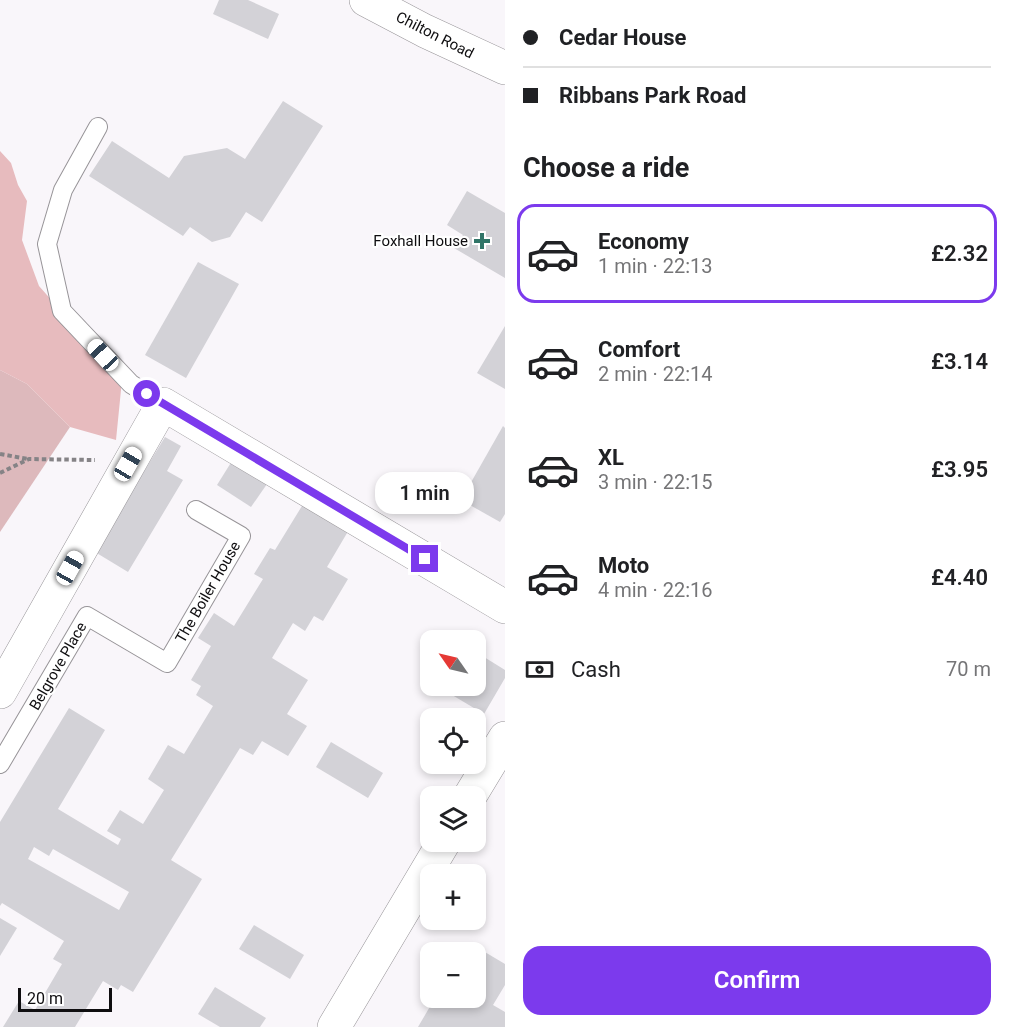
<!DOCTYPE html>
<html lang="en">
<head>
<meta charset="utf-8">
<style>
	body { margin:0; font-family:Roboto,sans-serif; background:#f2f2f2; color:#202124; height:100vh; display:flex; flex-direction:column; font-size:22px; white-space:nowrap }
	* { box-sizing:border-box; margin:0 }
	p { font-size:20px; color:#757577 }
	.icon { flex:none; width:33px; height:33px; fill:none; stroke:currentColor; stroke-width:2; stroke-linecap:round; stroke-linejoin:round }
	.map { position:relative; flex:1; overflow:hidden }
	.side { display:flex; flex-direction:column; background:#fff; width:504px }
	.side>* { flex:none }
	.top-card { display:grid; align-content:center; height:132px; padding:0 18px; background:#fff }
	.needle { width:39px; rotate:304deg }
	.buttons { position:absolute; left:420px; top:630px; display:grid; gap:12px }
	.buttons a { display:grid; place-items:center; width:66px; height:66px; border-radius:12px; background:#fff; box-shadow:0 3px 9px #0003; font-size:30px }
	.scale { position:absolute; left:18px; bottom:15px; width:94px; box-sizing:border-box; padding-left:6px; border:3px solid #0f0e10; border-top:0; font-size:16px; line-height:21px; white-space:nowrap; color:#0f0e10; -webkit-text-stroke:4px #fff; paint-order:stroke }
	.end { position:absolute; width:27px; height:27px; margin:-14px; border:8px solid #7c3aed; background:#fff; box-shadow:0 0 0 3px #fff }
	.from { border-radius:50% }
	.bubble { position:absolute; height:42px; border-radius:18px; background:#fff; box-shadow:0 3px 9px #0003; font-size:20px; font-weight:600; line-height:42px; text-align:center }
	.car { position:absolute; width:18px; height:36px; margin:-18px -9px; border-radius:8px; box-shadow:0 0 4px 2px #0007; background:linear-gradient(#fff 24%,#345 0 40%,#fff 0 76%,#345 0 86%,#fff 0) }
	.top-card b { display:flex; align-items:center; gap:21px; height:57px; font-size:22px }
	.top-card b+b { border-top:2px solid #e0e0e0 }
	.top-card i { width:15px; height:15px; background:#202124 }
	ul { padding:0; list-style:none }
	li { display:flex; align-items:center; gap:18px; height:99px; margin:0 12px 9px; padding:0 6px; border:3px solid transparent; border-radius:18px }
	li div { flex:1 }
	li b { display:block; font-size:22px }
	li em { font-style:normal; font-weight:600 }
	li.selected { border-color:#7c3aed }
	li>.icon { width:54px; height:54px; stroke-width:1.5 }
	h2 { padding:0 18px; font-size:27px; line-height:72px }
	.pay { display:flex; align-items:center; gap:15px; height:66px; padding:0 18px; font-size:22px }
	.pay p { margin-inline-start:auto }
	.primary-button { display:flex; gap:12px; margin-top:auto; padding:12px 18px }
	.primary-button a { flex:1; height:69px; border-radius:18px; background:#7c3aed; color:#fff; font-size:24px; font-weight:600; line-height:69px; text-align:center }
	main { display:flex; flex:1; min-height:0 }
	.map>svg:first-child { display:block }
	.green { fill:#ddb9bc }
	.forest { fill:#e7bbbe }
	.building { fill:#d3d2d7; fill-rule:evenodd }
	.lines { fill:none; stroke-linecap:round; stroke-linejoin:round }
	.lane-casing { stroke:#979498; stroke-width:20 }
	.street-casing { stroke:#979498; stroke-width:34 }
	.path { stroke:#858386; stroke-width:4; stroke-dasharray:4.5 3; stroke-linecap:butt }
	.lane { stroke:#fff; stroke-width:18 }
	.street { stroke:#fff; stroke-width:33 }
	.route { stroke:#7c3aed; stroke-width:8 }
	.poi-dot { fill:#317568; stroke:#fff; stroke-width:2 }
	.labels { text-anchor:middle; stroke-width:4.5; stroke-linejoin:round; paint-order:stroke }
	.street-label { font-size:15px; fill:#0f0e10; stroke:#fff }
	.poi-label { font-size:15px; fill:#0f0e10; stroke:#fff; text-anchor:end }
</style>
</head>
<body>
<main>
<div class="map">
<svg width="505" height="1027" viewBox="0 0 505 1027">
	<rect width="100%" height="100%" fill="#f9f6fa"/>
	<path class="green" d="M 0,370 L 27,384 L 70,427 L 0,532 Z"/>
	<path class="forest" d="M 0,151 L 11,163 L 18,185 L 27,201 L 22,240 L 39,286 L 122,380 L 116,440 L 70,427 L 27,384 L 0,370 Z"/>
	<g class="building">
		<path d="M 219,0 L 248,0 L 279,14 L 268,39 L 213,14 Z"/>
		<path d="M 283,101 L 323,126 L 262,222 L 246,212 L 230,237 L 212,242 L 190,227 L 183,236 L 89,176 L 112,141 L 169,178 L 184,156 L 227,148 L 245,159 Z"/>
		<path d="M 467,191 L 505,213 L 505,278 L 454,248 L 463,235 L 447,225 Z"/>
		<path d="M 198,262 L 239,284 L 186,378 L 145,355 Z"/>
		<path d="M 505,326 L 505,389 L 477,373 Z"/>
		<path d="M 503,426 L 505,428 L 505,514 L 500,522 L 461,500 Z"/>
		<path d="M 165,437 L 181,446 L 167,471 L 183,480 L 128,572 L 95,552 Z"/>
		<path d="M 232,461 L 267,484 L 251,507 L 217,485 Z"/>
		<path d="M 305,501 L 350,528 L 327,567 L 348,579 L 323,621 L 314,616 L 305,631 L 293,623 L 272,658 L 308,680 L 287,714 L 307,726 L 288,756 L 262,741 L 253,755 L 240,748 L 171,860 L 202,879 L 133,992 L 121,985 L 118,990 L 103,981 L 75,1027 L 3,1027 L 19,1001 L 35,1010 L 62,964 L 53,959 L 64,941 L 2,903 L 0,906 L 0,822 L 69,708 L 105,730 L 58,809 L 118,845 L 121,839 L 107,831 L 120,810 L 143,824 L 164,790 L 148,779 L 168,745 L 184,754 L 213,706 L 196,695 L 201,686 L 191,680 L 211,646 L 198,638 L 214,613 L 234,626 L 263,579 L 254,574 L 270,548 L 275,550 ZM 34,847 L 49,856 L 53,849 L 129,892 L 119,910 L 28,859 Z"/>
		<path d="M 476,652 L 505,670 L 505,678 L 484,714 L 437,686 L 476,686 Z"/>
		<path d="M 430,660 L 430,681 L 421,676 Z"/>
		<path d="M 331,742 L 383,773 L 368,798 L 316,767 Z"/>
		<path d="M 0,918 L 17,928 L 0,956 Z"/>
		<path d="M 254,925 L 304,955 L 290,979 L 239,949 Z"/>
		<path d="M 468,942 L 505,964 L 505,985 L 493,1005 L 505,1012 L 505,1027 L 418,1027 L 435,998 L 476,998 L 476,952 L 462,952 Z"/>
		<path d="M 215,987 L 266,1018 L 260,1027 L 220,1027 L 198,1014 Z"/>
	</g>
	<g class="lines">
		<defs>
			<g id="lane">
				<path d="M 98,127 L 63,190 L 47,244 L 62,311 L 131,384 L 163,404"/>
				<path d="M 0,764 L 87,616 L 167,663 L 241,536 L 196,510"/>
			</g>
			<g id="street">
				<path d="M 366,0 L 425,31 L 505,68"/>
				<path d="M 0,692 L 163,404 L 505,607"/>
				<path d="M 470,796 L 505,738"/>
				<path d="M 334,1027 L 444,842"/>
			</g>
		</defs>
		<use href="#lane" class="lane-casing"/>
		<use href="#street" class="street-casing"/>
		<g class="path">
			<path d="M 0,454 L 28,459"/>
			<path d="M 0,473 L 29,459 L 95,460"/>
		</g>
		<use href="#lane" class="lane"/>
		<use href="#street" class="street"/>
	</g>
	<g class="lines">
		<path class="route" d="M 147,394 L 425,559"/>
	</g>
	<path class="poi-dot" d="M479 232h6v6h6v6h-6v6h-6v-6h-6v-6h6z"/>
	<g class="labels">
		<g class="street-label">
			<text transform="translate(435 35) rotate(27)" y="5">Chilton Road</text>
			<text transform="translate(208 592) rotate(-60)" y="5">The Boiler House</text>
			<text transform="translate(58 666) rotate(-60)" y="5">Belgrove Place</text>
		</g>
		<g class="poi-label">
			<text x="468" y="246">Foxhall House</text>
		</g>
	</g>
</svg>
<div class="buttons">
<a><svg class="needle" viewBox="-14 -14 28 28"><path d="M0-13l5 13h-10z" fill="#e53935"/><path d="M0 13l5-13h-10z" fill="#757577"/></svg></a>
<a><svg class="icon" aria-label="locate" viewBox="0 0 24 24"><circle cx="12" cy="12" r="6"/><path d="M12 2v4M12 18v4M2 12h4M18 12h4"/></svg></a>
<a><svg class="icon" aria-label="layers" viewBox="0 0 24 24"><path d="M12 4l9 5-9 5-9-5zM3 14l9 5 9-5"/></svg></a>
<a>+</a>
<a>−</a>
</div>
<div class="scale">20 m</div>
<i class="end from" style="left:147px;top:394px"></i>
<i class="end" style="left:425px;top:559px"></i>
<div class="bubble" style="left:375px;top:472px;width:99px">1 min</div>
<i class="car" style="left:103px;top:355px;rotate:317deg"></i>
<i class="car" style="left:128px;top:464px;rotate:30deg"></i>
<i class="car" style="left:70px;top:568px;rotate:29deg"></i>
</div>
<section class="side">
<div class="top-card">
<b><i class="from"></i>Cedar House</b>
<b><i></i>Ribbans Park Road</b>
</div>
<h2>Choose a ride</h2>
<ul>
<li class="selected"><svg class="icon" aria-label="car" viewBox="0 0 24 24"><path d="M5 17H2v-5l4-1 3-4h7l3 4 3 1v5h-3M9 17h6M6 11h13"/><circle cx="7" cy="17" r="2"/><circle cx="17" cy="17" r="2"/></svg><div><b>Economy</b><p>1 min · 22:13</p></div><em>£2.32</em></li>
<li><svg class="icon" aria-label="car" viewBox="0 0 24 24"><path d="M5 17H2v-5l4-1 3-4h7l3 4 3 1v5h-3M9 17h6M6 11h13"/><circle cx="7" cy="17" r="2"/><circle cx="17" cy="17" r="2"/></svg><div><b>Comfort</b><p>2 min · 22:14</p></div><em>£3.14</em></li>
<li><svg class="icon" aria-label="car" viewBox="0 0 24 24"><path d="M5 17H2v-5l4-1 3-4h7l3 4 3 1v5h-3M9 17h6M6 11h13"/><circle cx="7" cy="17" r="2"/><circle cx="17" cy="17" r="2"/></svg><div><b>XL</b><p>3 min · 22:15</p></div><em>£3.95</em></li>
<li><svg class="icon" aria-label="car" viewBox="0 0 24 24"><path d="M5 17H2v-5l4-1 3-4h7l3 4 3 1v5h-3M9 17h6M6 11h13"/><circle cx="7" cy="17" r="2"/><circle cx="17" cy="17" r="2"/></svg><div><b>Moto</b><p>4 min · 22:16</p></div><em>£4.40</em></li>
</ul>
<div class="pay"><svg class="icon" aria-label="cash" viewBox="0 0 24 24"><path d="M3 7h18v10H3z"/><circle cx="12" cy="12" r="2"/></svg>Cash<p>70 m</p></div>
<div class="primary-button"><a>Confirm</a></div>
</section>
</main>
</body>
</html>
